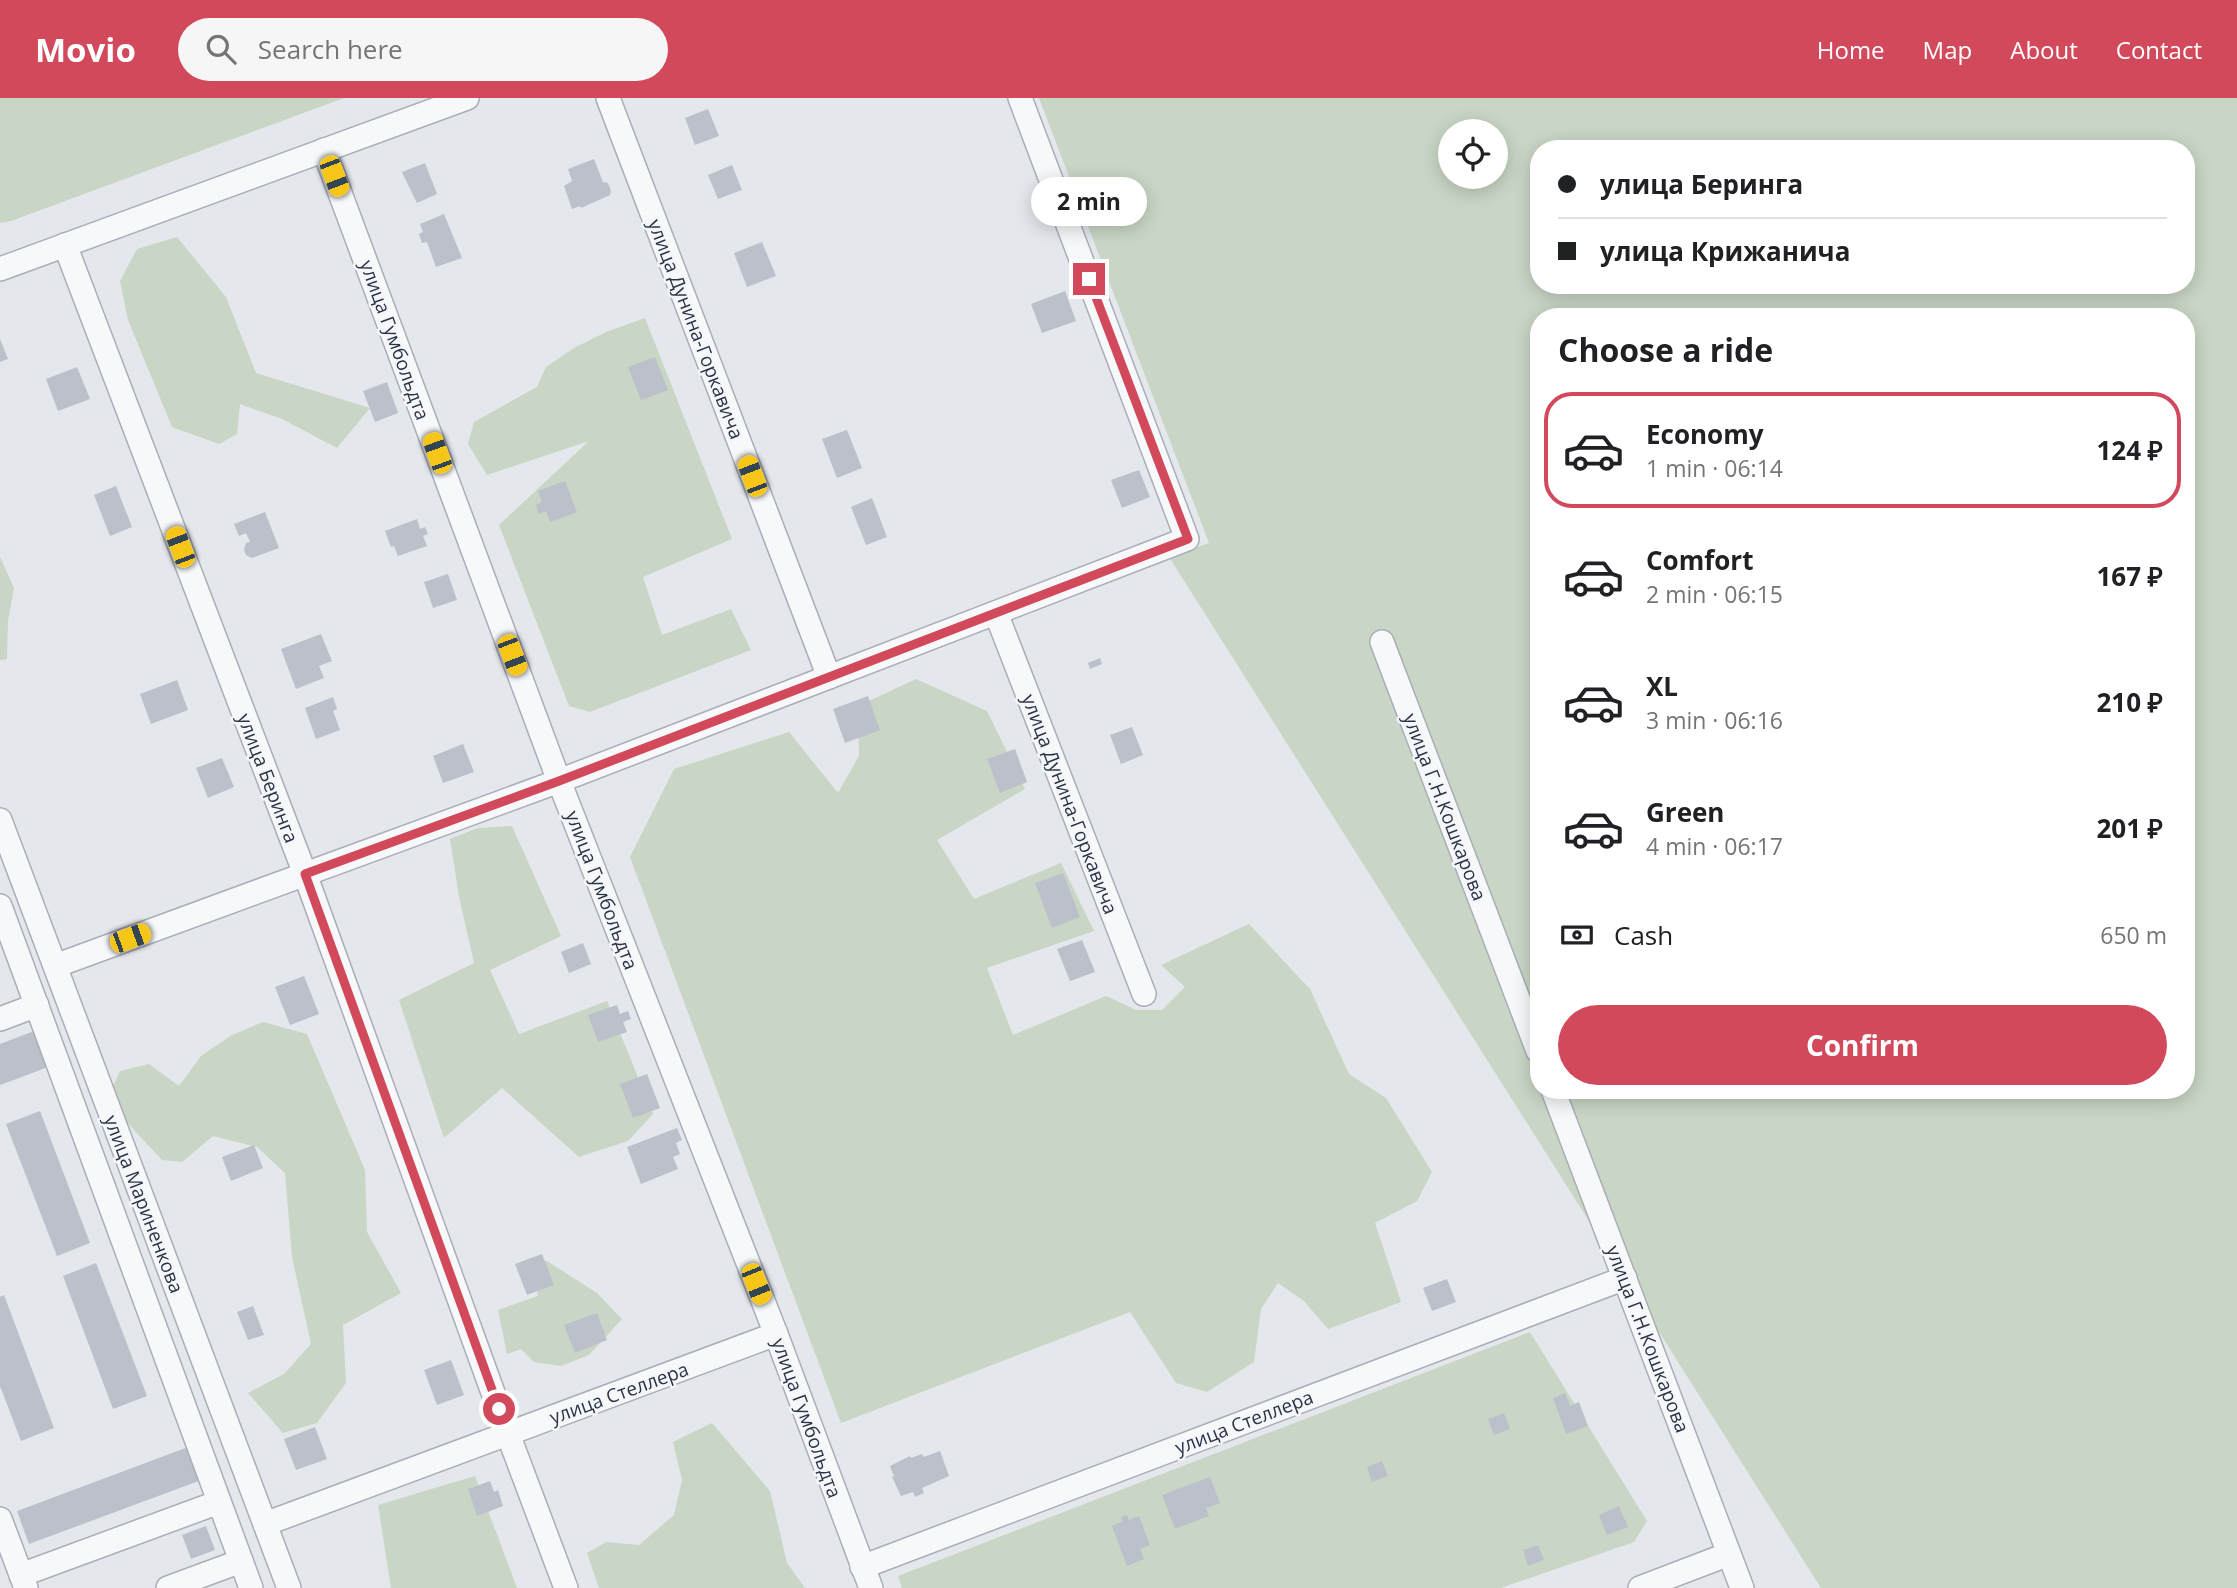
<!DOCTYPE html>
<html lang="en">
<head>
<meta charset="utf-8">
<style>
	body { margin:0; font-family:"Open Sans",sans-serif; background:#f6f6f6; color:#202124; height:100vh; display:flex; flex-direction:column; font-size:26px; white-space:nowrap }
	* { box-sizing:border-box; margin:0 }
	p { font-size:23px; color:#757577 }
	.icon { flex:none; width:38px; height:38px; fill:none; stroke:currentColor; stroke-width:2; stroke-linecap:round; stroke-linejoin:round }
	.map { position:relative; flex:1; overflow:hidden }
	.details { position:absolute; left:1530px; top:210px; width:665px; height:791px; display:flex; flex-direction:column; background:#fff; border-radius:28px; box-shadow:0 4px 18px #0003 }
	.details>* { flex:none }
	.guide { position:absolute; left:1530px; top:42px; width:665px; height:154px; border-radius:28px; box-shadow:0 4px 18px #0003; display:grid; align-content:center; height:154px; padding:0 28px; background:#fff }
	.fabs { position:absolute; left:1438px; top:21px; display:grid; gap:14px }
	.fabs a { display:grid; place-items:center; width:70px; height:70px; border-radius:50%; background:#fff; box-shadow:0 4px 18px #0003; font-size:35px }
	.end { position:absolute; width:32px; height:32px; margin:-16px; border:9px solid #d1495b; background:#fff; box-shadow:0 0 0 4px #fff }
	.from { border-radius:50% }
	.bubble { position:absolute; height:49px; border-radius:24px; background:#fff; box-shadow:0 4px 18px #0003; font-size:23px; font-weight:700; line-height:49px; text-align:center }
	.car { position:absolute; width:21px; height:42px; margin:-21px -10px; border-radius:9px; box-shadow:0 0 5px 2px #0007; background:linear-gradient(#f5c518 24%,#345 0 40%,#f5c518 0 76%,#345 0 86%,#f5c518 0) }
	.guide b { display:flex; align-items:center; gap:24px; height:66px; font-size:26px }
	.guide b+b { border-top:2px solid #e0e0e0 }
	.guide i { width:18px; height:18px; background:#202124 }
	ul { padding:0; list-style:none }
	li { display:flex; align-items:center; gap:21px; height:116px; margin:0 14px 10px; padding:0 14px; border:4px solid transparent; border-radius:28px }
	li div { flex:1 }
	li b { display:block; font-size:26px }
	li em { font-style:normal; font-weight:700 }
	li.on { border-color:#d1495b }
	li>.icon { width:63px; height:63px; stroke-width:1.5 }
	h2 { padding:0 28px; font-size:32px; line-height:84px }
	.pay { display:flex; align-items:center; gap:18px; height:77px; padding:0 28px; font-size:26px }
	.pay p { margin-inline-start:auto }
	.cta { display:flex; gap:14px; margin-top:auto; padding:14px 28px }
	.cta a { flex:1; height:80px; border-radius:42px; background:#d1495b; color:#fff; font-size:28px; font-weight:700; line-height:80px; text-align:center }
	header { display:flex; align-items:center; gap:42px; box-sizing:border-box; height:98px; padding:0 35px; background:#d1495b; color:#fff }
	header strong { font-size:33px }
	nav { display:flex; gap:38px; margin-inline-start:auto; font-size:24px }
	.search { width:490px; height:63px; background:#f6f6f6; display:flex; align-items:center; gap:18px; box-sizing:border-box; padding:0 24px; border-radius:38px; color:#757577; font-size:26px }
	.map>svg:first-child { display:block }
	.green { fill:#c9d6c5; fill-rule:evenodd }
	.building { fill:#bbc0ca }
	.lines { fill:none; stroke-linecap:round; stroke-linejoin:round }
	.minor-casing { stroke:#a9aeb7; stroke-width:26 }
	.minor { stroke:#f7f8fa; stroke-width:23 }
	.route { stroke:#d1495b; stroke-width:9 }
	.labels { text-anchor:middle; stroke-width:5; stroke-linejoin:round; paint-order:stroke }
	.street-label { font-size:19px; fill:#2b3445; stroke:#f4f6f9 }
</style>
</head>
<body>
<header>
<strong>Movio</strong>
<div class="search"><svg class="icon" aria-label="search" viewBox="0 0 24 24"><circle cx="10" cy="10" r="6"/><path d="M15 15l6 6"/></svg>Search here</div>
<nav><a>Home</a><a>Map</a><a>About</a><a>Contact</a></nav>
</header>
<div class="map">
<svg width="2237" height="1490" viewBox="0 0 2237 1490">
	<rect width="100%" height="100%" fill="#e4e7ec"/>
	<g class="green">
		<path d="M 0,0 L 344,0 L 11,123 L 0,125 Z"/>
		<path d="M 1039,0 L 2237,0 L 2237,1490 L 1821,1490 L 1169,459 L 1209,445 ZM 1451,33 L 1496,33 L 1496,79 L 1451,79 ZM 1538,51 L 2186,51 L 2186,187 L 1538,187 ZM 1538,219 L 2186,219 L 2186,992 L 1538,992 Z"/>
		<path d="M 177,139 L 226,199 L 256,275 L 370,310 L 337,350 L 282,321 L 240,306 L 237,336 L 219,346 L 172,329 L 128,222 L 120,183 L 137,151 Z"/>
		<path d="M 645,220 L 732,441 L 643,479 L 662,537 L 731,511 L 751,552 L 590,614 L 569,608 L 499,427 L 589,343 L 487,377 L 468,346 L 474,324 L 537,289 L 546,269 L 574,250 L 606,234 Z"/>
		<path d="M 0,459 L 14,490 L 8,523 L 7,561 L 0,562 Z"/>
		<path d="M 916,581 L 987,613 L 1025,691 L 937,742 L 974,801 L 1061,765 L 1094,833 L 987,870 L 1013,937 L 1106,898 L 1136,912 L 1162,912 L 1185,889 L 1161,867 L 1249,826 L 1310,891 L 1349,976 L 1386,1000 L 1432,1074 L 1417,1103 L 1375,1125 L 1401,1204 L 1328,1231 L 1304,1203 L 1278,1185 L 1261,1211 L 1254,1264 L 1207,1294 L 1176,1285 L 1130,1214 L 841,1325 L 630,759 L 674,671 L 789,634 L 838,695 L 859,658 L 858,608 Z"/>
		<path d="M 512,728 L 561,838 L 490,872 L 519,936 L 607,903 L 653,1016 L 628,1043 L 579,1059 L 502,990 L 444,1040 L 399,902 L 474,865 L 459,799 L 450,741 L 478,730 Z"/>
		<path d="M 263,924 L 307,936 L 365,1072 L 367,1134 L 401,1195 L 343,1227 L 346,1285 L 317,1325 L 283,1335 L 248,1295 L 284,1276 L 311,1246 L 292,1159 L 285,1075 L 257,1049 L 213,1038 L 182,1064 L 162,1062 L 121,1018 L 110,995 L 120,973 L 149,966 L 179,988 L 201,958 L 232,937 Z"/>
		<path d="M 529,1162 L 547,1163 L 597,1195 L 622,1221 L 589,1257 L 561,1268 L 534,1264 L 521,1251 L 507,1256 L 498,1212 L 538,1198 Z"/>
		<path d="M 1530,1234 L 1647,1423 L 1634,1444 L 1501,1490 L 902,1490 L 898,1478 Z"/>
		<path d="M 712,1325 L 770,1393 L 787,1465 L 805,1490 L 599,1490 L 587,1455 L 606,1444 L 639,1447 L 674,1417 L 682,1382 L 673,1344 Z"/>
		<path d="M 475,1378 L 517,1490 L 391,1490 L 378,1407 Z"/>
	</g>
	<g class="building">
		<path d="M 708,11 L 719,38 L 695,47 L 685,20 Z"/>
		<path d="M 594,61 L 603,84 L 608,85 L 611,93 L 610,97 L 581,110 L 580,108 L 572,111 L 564,88 L 572,83 L 568,71 Z"/>
		<path d="M 425,65 L 437,96 L 417,105 L 402,74 Z"/>
		<path d="M 732,67 L 742,92 L 718,101 L 708,77 Z"/>
		<path d="M 444,116 L 462,160 L 436,169 L 427,144 L 422,145 L 419,136 L 423,134 L 420,126 Z"/>
		<path d="M 762,144 L 776,178 L 747,189 L 734,155 Z"/>
		<path d="M 1065,193 L 1076,223 L 1042,235 L 1031,206 Z"/>
		<path d="M 0,241 L 8,261 L 0,264 Z"/>
		<path d="M 655,259 L 668,292 L 641,302 L 628,269 Z"/>
		<path d="M 77,269 L 90,301 L 58,313 L 46,281 Z"/>
		<path d="M 387,284 L 398,315 L 375,324 L 363,293 Z"/>
		<path d="M 847,332 L 862,370 L 837,380 L 822,341 Z"/>
		<path d="M 1139,372 L 1150,399 L 1122,410 L 1111,382 Z"/>
		<path d="M 565,383 L 577,414 L 550,424 L 546,413 L 539,416 L 536,407 L 542,404 L 538,393 Z"/>
		<path d="M 116,388 L 132,429 L 110,438 L 94,397 Z"/>
		<path d="M 872,400 L 887,439 L 866,447 L 851,409 Z"/>
		<path d="M 265,414 L 279,450 L 252,460 L 246,457 L 244,452 L 246,445 L 250,444 L 246,435 L 239,438 L 234,426 Z"/>
		<path d="M 417,421 L 420,431 L 425,429 L 428,436 L 423,438 L 427,448 L 398,458 L 394,448 L 391,449 L 385,433 Z"/>
		<path d="M 448,476 L 457,502 L 433,510 L 424,484 Z"/>
		<path d="M 321,536 L 332,563 L 319,568 L 324,580 L 296,591 L 281,551 Z"/>
		<path d="M 1100,560 L 1102,566 L 1090,571 L 1088,565 Z"/>
		<path d="M 177,582 L 188,612 L 151,626 L 140,596 Z"/>
		<path d="M 868,598 L 880,632 L 845,645 L 833,611 Z"/>
		<path d="M 333,599 L 337,611 L 333,613 L 340,632 L 316,641 L 305,610 Z"/>
		<path d="M 1132,629 L 1143,657 L 1121,666 L 1110,637 Z"/>
		<path d="M 463,646 L 474,674 L 443,685 L 433,658 Z"/>
		<path d="M 1015,651 L 1027,684 L 1000,695 L 987,661 Z"/>
		<path d="M 222,660 L 234,689 L 208,700 L 196,670 Z"/>
		<path d="M 1063,775 L 1080,819 L 1052,830 L 1035,785 Z"/>
		<path d="M 1082,842 L 1095,874 L 1070,883 L 1057,851 Z"/>
		<path d="M 583,845 L 591,866 L 569,875 L 561,854 Z"/>
		<path d="M 304,878 L 319,916 L 290,927 L 275,889 Z"/>
		<path d="M 617,907 L 620,916 L 628,913 L 631,921 L 623,924 L 627,934 L 598,944 L 588,917 Z"/>
		<path d="M 37,932 L 51,968 L 0,987 L 0,946 Z"/>
		<path d="M 647,976 L 660,1010 L 633,1020 L 620,986 Z"/>
		<path d="M 40,1013 L 90,1145 L 57,1158 L 6,1026 Z"/>
		<path d="M 677,1030 L 682,1042 L 676,1045 L 680,1056 L 673,1059 L 678,1071 L 641,1086 L 627,1049 Z"/>
		<path d="M 254,1047 L 263,1070 L 231,1083 L 222,1059 Z"/>
		<path d="M 542,1156 L 554,1187 L 527,1197 L 515,1166 Z"/>
		<path d="M 96,1165 L 147,1298 L 113,1311 L 63,1178 Z"/>
		<path d="M 1447,1181 L 1456,1204 L 1432,1213 L 1423,1190 Z"/>
		<path d="M 4,1197 L 54,1330 L 21,1343 L 0,1288 L 0,1199 Z"/>
		<path d="M 253,1208 L 264,1237 L 248,1242 L 237,1214 Z"/>
		<path d="M 597,1215 L 607,1242 L 575,1255 L 564,1227 Z"/>
		<path d="M 451,1262 L 464,1297 L 437,1307 L 424,1272 Z"/>
		<path d="M 1565,1295 L 1570,1308 L 1579,1304 L 1588,1328 L 1566,1336 L 1553,1300 Z"/>
		<path d="M 1504,1315 L 1510,1331 L 1494,1337 L 1488,1321 Z"/>
		<path d="M 315,1329 L 327,1361 L 296,1372 L 284,1341 Z"/>
		<path d="M 191,1348 L 204,1381 L 29,1446 L 17,1413 Z"/>
		<path d="M 940,1353 L 949,1378 L 922,1390 L 924,1395 L 915,1399 L 913,1394 L 901,1398 L 892,1379 L 894,1378 L 890,1368 L 910,1358 L 911,1360 L 922,1356 L 924,1359 Z"/>
		<path d="M 1382,1363 L 1388,1378 L 1372,1384 L 1367,1369 Z"/>
		<path d="M 1210,1379 L 1220,1405 L 1206,1410 L 1209,1418 L 1175,1431 L 1162,1397 Z"/>
		<path d="M 490,1383 L 494,1394 L 498,1392 L 503,1408 L 477,1418 L 468,1391 Z"/>
		<path d="M 1619,1408 L 1628,1429 L 1607,1437 L 1599,1417 Z"/>
		<path d="M 1127,1417 L 1129,1422 L 1139,1418 L 1150,1447 L 1140,1451 L 1144,1461 L 1127,1468 L 1112,1428 L 1122,1424 L 1121,1419 Z"/>
		<path d="M 206,1428 L 215,1452 L 191,1461 L 182,1437 Z"/>
		<path d="M 1538,1447 L 1544,1462 L 1528,1468 L 1523,1452 Z"/>
	</g>
	<g class="lines">
		<defs>
			<g id="minor">
				<path d="M 608,0 L 829,579"/>
				<path d="M 324,52 L 559,683 L 776,1236 L 871,1490"/>
				<path d="M 65,147 L 305,776 L 508,1336 L 566,1490"/>
				<path d="M 0,171 L 467,0"/>
				<path d="M 996,515 L 1144,896"/>
				<path d="M 1382,544 L 1538,953"/>
				<path d="M 0,722 L 289,1490"/>
				<path d="M 0,808 L 251,1490"/>
				<path d="M 55,868 L 559,683 L 1187,441 L 1020,0"/>
				<path d="M 0,921 L 37,907"/>
				<path d="M 1553,992 L 1742,1490"/>
				<path d="M 0,1421 L 26,1490"/>
				<path d="M 265,1426 L 776,1236"/>
				<path d="M 862,1469 L 1625,1180"/>
				<path d="M 21,1477 L 219,1404"/>
				<path d="M 168,1490 L 241,1463"/>
				<path d="M 1640,1490 L 1729,1456"/>
			</g>
		</defs>
		<use href="#minor" class="minor-casing"/>
		<use href="#minor" class="minor"/>
	</g>
	<g class="lines">
		<path class="route" d="M 499,1311 L 305,776 L 559,683 L 1188,441 L 1089,181"/>
	</g>
	<g class="labels">
		<g class="street-label">
			<text transform="translate(696 231) rotate(69)" y="7">улица Дунина-Горкавича</text>
			<text transform="translate(395 242) rotate(70)" y="7">улица Гумбольдта</text>
			<text transform="translate(268 680) rotate(69)" y="7">улица Беринга</text>
			<text transform="translate(1070 706) rotate(69)" y="7">улица Дунина-Горкавича</text>
			<text transform="translate(1445 709) rotate(69)" y="7">улица Г.Н.Кошкарова</text>
			<text transform="translate(602 792) rotate(69)" y="7">улица Гумбольдта</text>
			<text transform="translate(144 1106) rotate(69)" y="7">улица Мариненкова</text>
			<text transform="translate(1648 1241) rotate(69)" y="7">улица Г.Н.Кошкарова</text>
			<text transform="translate(619 1295) rotate(-20)" y="7">улица Стеллера</text>
			<text transform="translate(807 1320) rotate(70)" y="7">улица Гумбольдта</text>
			<text transform="translate(1244 1324) rotate(-21)" y="7">улица Стеллера</text>
		</g>
	</g>
</svg>
<div class="fabs">
<a><svg class="icon" aria-label="locate" viewBox="0 0 24 24"><circle cx="12" cy="12" r="6"/><path d="M12 2v4M12 18v4M2 12h4M18 12h4"/></svg></a>
</div>
<i class="end from" style="left:499px;top:1311px"></i>
<i class="end" style="left:1089px;top:181px"></i>
<div class="bubble" style="left:1031px;top:79px;width:116px">2 min</div>
<i class="car" style="left:334px;top:78px;rotate:159deg"></i>
<i class="car" style="left:437px;top:355px;rotate:340deg"></i>
<i class="car" style="left:752px;top:378px;rotate:339deg"></i>
<i class="car" style="left:180px;top:449px;rotate:339deg"></i>
<i class="car" style="left:512px;top:557px;rotate:159deg"></i>
<i class="car" style="left:130px;top:840px;rotate:70deg"></i>
<i class="car" style="left:756px;top:1186px;rotate:158deg"></i>
<div class="guide">
<b><i class="from"></i>улица Беринга</b>
<b><i></i>улица Крижанича</b>
</div>
<section class="details">
<h2>Choose a ride</h2>
<ul>
<li class="on"><svg class="icon" aria-label="car" viewBox="0 0 24 24"><path d="M5 17H2v-5l4-1 3-4h7l3 4 3 1v5h-3M9 17h6M6 11h13"/><circle cx="7" cy="17" r="2"/><circle cx="17" cy="17" r="2"/></svg><div><b>Economy</b><p>1 min · 06:14</p></div><em>124 ₽</em></li>
<li><svg class="icon" aria-label="car" viewBox="0 0 24 24"><path d="M5 17H2v-5l4-1 3-4h7l3 4 3 1v5h-3M9 17h6M6 11h13"/><circle cx="7" cy="17" r="2"/><circle cx="17" cy="17" r="2"/></svg><div><b>Comfort</b><p>2 min · 06:15</p></div><em>167 ₽</em></li>
<li><svg class="icon" aria-label="car" viewBox="0 0 24 24"><path d="M5 17H2v-5l4-1 3-4h7l3 4 3 1v5h-3M9 17h6M6 11h13"/><circle cx="7" cy="17" r="2"/><circle cx="17" cy="17" r="2"/></svg><div><b>XL</b><p>3 min · 06:16</p></div><em>210 ₽</em></li>
<li><svg class="icon" aria-label="car" viewBox="0 0 24 24"><path d="M5 17H2v-5l4-1 3-4h7l3 4 3 1v5h-3M9 17h6M6 11h13"/><circle cx="7" cy="17" r="2"/><circle cx="17" cy="17" r="2"/></svg><div><b>Green</b><p>4 min · 06:17</p></div><em>201 ₽</em></li>
</ul>
<div class="pay"><svg class="icon" aria-label="cash" viewBox="0 0 24 24"><path d="M3 7h18v10H3z"/><circle cx="12" cy="12" r="2"/></svg>Cash<p>650 m</p></div>
<div class="cta"><a>Confirm</a></div>
</section>
</div>
</body>
</html>
